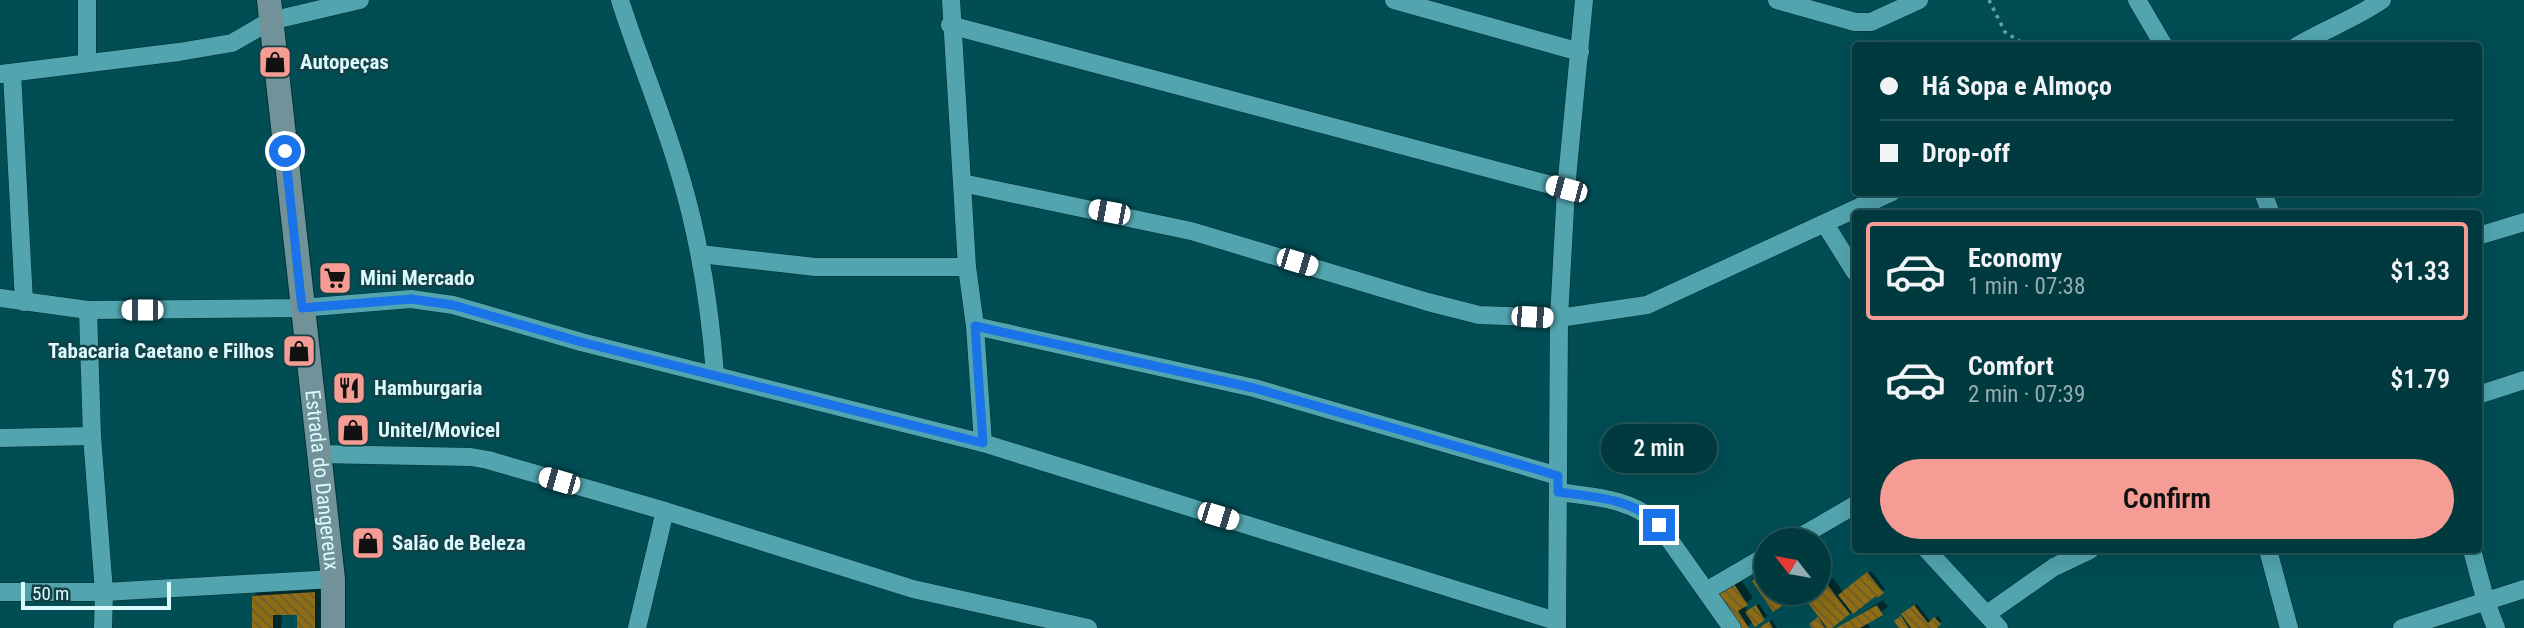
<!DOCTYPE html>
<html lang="en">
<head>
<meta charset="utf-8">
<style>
	body { margin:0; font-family:"Roboto Condensed",sans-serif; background:#0e454a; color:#f1f3f6; height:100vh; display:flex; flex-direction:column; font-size:26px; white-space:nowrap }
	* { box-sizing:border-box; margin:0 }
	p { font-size:23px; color:#95adb0 }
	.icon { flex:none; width:38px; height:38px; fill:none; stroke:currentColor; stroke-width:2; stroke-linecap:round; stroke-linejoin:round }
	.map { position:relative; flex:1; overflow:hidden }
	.side { position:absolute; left:1852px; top:210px; width:630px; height:343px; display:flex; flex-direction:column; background:#003a3f; border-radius:7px; box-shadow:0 7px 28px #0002,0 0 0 2px #225459 }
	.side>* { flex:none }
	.guide { position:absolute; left:1852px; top:42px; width:630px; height:154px; border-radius:7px; box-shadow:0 7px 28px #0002,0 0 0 2px #225459; display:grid; align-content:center; height:154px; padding:0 28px; background:#003a3f }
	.needle { width:46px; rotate:301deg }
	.controls { position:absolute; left:1754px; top:528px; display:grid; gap:14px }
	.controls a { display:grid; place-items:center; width:77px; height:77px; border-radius:50%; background:#003a3f; box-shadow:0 7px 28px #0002,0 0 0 2px #225459; font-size:35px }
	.scale { position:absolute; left:21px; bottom:18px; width:150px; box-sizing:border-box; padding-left:7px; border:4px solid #dbfafd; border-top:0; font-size:19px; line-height:24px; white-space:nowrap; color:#dbfafd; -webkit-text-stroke:5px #134045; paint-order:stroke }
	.end { position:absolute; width:32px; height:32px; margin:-16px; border:9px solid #1a73e8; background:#fff; box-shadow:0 0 0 4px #fff }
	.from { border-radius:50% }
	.bubble { position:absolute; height:49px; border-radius:24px; background:#003a3f; box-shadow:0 7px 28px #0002,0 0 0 2px #225459; font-size:23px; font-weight:600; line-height:49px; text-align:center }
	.car { position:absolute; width:21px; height:42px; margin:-21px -10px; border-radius:9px; box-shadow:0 0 5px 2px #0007; background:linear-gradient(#fff 24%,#345 0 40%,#fff 0 76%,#345 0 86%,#fff 0) }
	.guide b { display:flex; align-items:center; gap:24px; height:66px; font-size:26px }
	.guide b+b { border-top:2px solid #225459 }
	.guide i { width:18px; height:18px; background:#f1f3f6 }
	ul { padding:12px 0 0; list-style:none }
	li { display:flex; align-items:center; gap:21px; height:98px; margin:0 14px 10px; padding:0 14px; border:4px solid transparent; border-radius:7px }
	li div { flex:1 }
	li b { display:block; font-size:26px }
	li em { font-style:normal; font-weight:600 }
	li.current { border-color:#f59c94 }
	li>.icon { width:63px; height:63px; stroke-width:1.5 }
	.cta { display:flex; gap:14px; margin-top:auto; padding:14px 28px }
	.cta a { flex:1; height:80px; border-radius:42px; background:#f59c94; color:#111; font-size:28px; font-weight:600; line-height:80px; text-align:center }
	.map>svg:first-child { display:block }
	.shadow { fill:#0007 }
	.building { fill:url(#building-back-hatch) }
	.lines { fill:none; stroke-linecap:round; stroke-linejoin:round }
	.street-casing { stroke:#003135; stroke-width:19 }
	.secondary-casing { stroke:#003135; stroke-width:26 }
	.path { stroke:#69a0a5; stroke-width:3.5; stroke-dasharray:3.5 5; stroke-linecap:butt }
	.street { stroke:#52a5af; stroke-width:18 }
	.secondary { stroke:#709298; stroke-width:24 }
	.route { stroke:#1a73e8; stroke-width:9 }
	.labels { text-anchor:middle; stroke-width:5; stroke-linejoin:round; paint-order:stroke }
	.poi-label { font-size:21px; font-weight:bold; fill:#dbfafd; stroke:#134045; text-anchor:start }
	.street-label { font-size:21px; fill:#dbfafd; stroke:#134045 }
</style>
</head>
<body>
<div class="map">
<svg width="2524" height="628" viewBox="0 0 2524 628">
	<defs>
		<pattern id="building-back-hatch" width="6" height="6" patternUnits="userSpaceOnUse" patternTransform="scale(1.75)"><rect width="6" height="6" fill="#8f6d14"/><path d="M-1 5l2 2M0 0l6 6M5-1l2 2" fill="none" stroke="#685c30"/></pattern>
	</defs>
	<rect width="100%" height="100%" fill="#004d54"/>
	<g class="shadow">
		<path d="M 1818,557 L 1824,565 L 1818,571 Z"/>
		<path d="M 1766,571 L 1766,593 L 1794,594 L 1773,610 L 1754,581 Z"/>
		<path d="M 1871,571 L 1885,589 L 1829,628 L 1828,626 L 1814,628 L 1814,622 L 1821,617 L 1818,590 L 1833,578 L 1843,592 Z"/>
		<path d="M 1739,577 L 1753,598 L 1744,605 L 1748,612 L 1759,604 L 1767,616 L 1755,625 L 1753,621 L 1746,628 L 1714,595 Z"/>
		<path d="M 323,584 L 323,628 L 299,628 L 299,613 L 282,613 L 281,628 L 254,628 L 254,596 L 263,587 Z"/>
		<path d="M 1883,600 L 1888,607 L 1867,622 L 1870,628 L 1838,628 Z"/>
		<path d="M 1917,604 L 1931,622 L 1938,616 L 1942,621 L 1935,628 L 1901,628 L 1899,619 Z"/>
		<path d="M 1772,620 L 1777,628 L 1760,628 Z"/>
	</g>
	<g class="building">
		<path d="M 1766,571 L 1766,593 L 1784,593 L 1789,601 L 1773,612 L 1752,581 Z"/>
		<path d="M 1867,572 L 1884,593 L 1877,598 L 1876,596 L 1853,614 L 1838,595 Z"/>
		<path d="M 1732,581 L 1748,605 L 1738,611 L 1749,628 L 1734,628 L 1712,595 Z"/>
		<path d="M 1826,583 L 1850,614 L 1832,628 L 1827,628 L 1805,599 L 1813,593 L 1818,593 L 1818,589 Z"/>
		<path d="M 315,592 L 315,628 L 297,628 L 297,615 L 273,615 L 273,628 L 252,628 L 252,596 Z"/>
		<path d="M 1756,605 L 1765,620 L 1755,627 L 1745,612 Z"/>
		<path d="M 1877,605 L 1883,615 L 1860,628 L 1836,628 Z"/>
		<path d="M 1914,605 L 1928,623 L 1934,617 L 1941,624 L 1937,628 L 1911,628 L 1901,614 Z"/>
		<path d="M 1901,616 L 1909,628 L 1899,628 L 1894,621 Z"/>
		<path d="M 1818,617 L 1825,628 L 1812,628 L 1809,624 Z"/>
		<path d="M 1769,621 L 1773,628 L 1759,628 Z"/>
	</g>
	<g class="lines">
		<defs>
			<g id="street">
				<path d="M 87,0 L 87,63"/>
				<path d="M 620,0 C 639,60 664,118 681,178 C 700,242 710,308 715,374"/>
				<path d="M 951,0 L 967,267 L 975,326 L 983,443"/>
				<path d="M 1394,0 L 1580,52"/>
				<path d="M 1777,0 L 1855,22 L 1871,22 L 1919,0"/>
				<path d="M 2137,0 L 2164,46"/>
				<path d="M 950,25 L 1566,189"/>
				<path d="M 2297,46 C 2325,29 2355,19 2382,0"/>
				<path d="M 12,73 L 24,302"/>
				<path d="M 0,74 L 179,52 L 232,43 L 270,21 L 360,0"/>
				<path d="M 962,183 L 1191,231 L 1428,302 L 1479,315 L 1559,318 L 1647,305 L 1892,192"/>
				<path d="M 2263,192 L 2271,214"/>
				<path d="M 1825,224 L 1855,272"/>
				<path d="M 2478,236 L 2524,222"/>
				<path d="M 700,254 L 815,267 L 967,267"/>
				<path d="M 0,298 L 88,310 L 92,436 L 104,592 L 103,628"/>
				<path d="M 88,310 L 301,308 L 411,299 L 453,305 L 581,342 L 983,443 L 1556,621"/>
				<path d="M 975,326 L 1254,388 L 1558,476"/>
				<path d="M 2478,395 L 2524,380"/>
				<path d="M 0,438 L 92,436"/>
				<path d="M 318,454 L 471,457 L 488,460 L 665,511 L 913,589 L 1088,628"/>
				<path d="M 1558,492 C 1594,497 1632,498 1659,525 L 1732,628"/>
				<path d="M 1793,541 L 1855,505"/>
				<path d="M 1927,550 L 1999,628"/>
				<path d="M 2268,550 L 2289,628"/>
				<path d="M 2472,550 L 2486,602 L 2496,628"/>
				<path d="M 1706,591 L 1766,556"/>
				<path d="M 0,592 L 104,592 L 333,579"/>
				<path d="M 1987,614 L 2054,567 L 2090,550"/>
				<path d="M 637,628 L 665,511"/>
				<path d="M 1557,628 L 1559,318 L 1566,189 L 1584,0"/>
				<path d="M 2402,628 L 2524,589"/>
			</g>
			<g id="secondary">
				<path id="s1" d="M 269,0 L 333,579 L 333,628"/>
			</g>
		</defs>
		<use href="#street" class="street-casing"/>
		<use href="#secondary" class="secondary-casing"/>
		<path class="path" d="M 1989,0 L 2005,32 L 2027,46"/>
		<use href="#street" class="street"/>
		<use href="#secondary" class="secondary"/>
	</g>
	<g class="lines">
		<path class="route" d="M 285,151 L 302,308 L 411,299 L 453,305 L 581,342 L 983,443 L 975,326 L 1254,388 L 1532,468 L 1558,476 L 1558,492 C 1594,497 1632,498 1659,525"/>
	</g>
	<defs>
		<symbol id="shop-square" viewBox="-11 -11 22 22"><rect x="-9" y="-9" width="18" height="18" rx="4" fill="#f59c94" stroke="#134045"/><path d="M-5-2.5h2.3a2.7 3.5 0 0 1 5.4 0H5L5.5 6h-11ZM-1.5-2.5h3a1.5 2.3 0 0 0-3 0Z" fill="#111"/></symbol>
		<symbol id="supermarket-square" viewBox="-11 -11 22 22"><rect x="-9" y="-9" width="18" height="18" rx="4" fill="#f59c94" stroke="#134045"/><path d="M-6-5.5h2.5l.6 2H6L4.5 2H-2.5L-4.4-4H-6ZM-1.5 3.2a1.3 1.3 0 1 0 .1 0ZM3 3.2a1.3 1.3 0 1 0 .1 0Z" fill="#111"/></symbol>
		<symbol id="restaurant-square" viewBox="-11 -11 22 22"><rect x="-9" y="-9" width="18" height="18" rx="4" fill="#f59c94" stroke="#134045"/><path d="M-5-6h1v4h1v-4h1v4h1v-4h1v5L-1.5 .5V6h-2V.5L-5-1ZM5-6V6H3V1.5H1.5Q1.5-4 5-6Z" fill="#111"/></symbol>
	</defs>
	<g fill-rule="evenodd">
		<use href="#shop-square" x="256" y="43" width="38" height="38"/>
		<use href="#supermarket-square" x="316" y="259" width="38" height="38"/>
		<use href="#shop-square" x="280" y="332" width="38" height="38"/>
		<use href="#restaurant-square" x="330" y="369" width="38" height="38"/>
		<use href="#shop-square" x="334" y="411" width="38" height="38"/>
		<use href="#shop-square" x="349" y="524" width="38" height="38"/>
	</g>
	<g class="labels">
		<g class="poi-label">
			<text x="300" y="69">Autopeças</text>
			<text x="360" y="285">Mini Mercado</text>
			<text x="274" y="358" text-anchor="end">Tabacaria Caetano e Filhos</text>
			<text x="374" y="395">Hamburgaria</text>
			<text x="378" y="437">Unitel/Movicel</text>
			<text x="392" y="550">Salão de Beleza</text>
		</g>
		<g class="street-label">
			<text dy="7" stroke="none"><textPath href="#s1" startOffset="483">Estrada do Dangereux</textPath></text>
		</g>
	</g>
</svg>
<div class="controls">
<a><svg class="needle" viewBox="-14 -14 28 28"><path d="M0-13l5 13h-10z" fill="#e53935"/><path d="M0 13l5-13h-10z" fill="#95adb0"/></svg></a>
</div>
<div class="scale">50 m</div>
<i class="end from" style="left:285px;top:151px"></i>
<i class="end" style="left:1659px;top:525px"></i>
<div class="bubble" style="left:1601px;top:424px;width:116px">2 min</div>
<i class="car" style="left:1566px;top:189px;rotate:285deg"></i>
<i class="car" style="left:1109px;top:212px;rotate:281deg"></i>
<i class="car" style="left:1297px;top:262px;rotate:107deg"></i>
<i class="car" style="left:142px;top:310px;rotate:270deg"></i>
<i class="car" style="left:1532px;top:317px;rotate:93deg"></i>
<i class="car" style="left:559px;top:481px;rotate:286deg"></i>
<i class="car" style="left:1218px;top:516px;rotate:107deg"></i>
<div class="guide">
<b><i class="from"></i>Há Sopa e Almoço</b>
<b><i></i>Drop-off</b>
</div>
<section class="side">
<ul>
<li class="current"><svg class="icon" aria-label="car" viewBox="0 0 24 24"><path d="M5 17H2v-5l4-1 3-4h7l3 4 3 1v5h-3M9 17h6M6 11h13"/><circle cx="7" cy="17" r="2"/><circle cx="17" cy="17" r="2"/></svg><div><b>Economy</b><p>1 min · 07:38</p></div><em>$1.33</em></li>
<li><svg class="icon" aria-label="car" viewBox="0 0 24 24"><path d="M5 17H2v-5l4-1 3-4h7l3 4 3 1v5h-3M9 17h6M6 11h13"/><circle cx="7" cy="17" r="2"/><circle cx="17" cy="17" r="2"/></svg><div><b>Comfort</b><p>2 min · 07:39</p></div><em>$1.79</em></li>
</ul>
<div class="cta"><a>Confirm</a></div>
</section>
</div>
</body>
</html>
